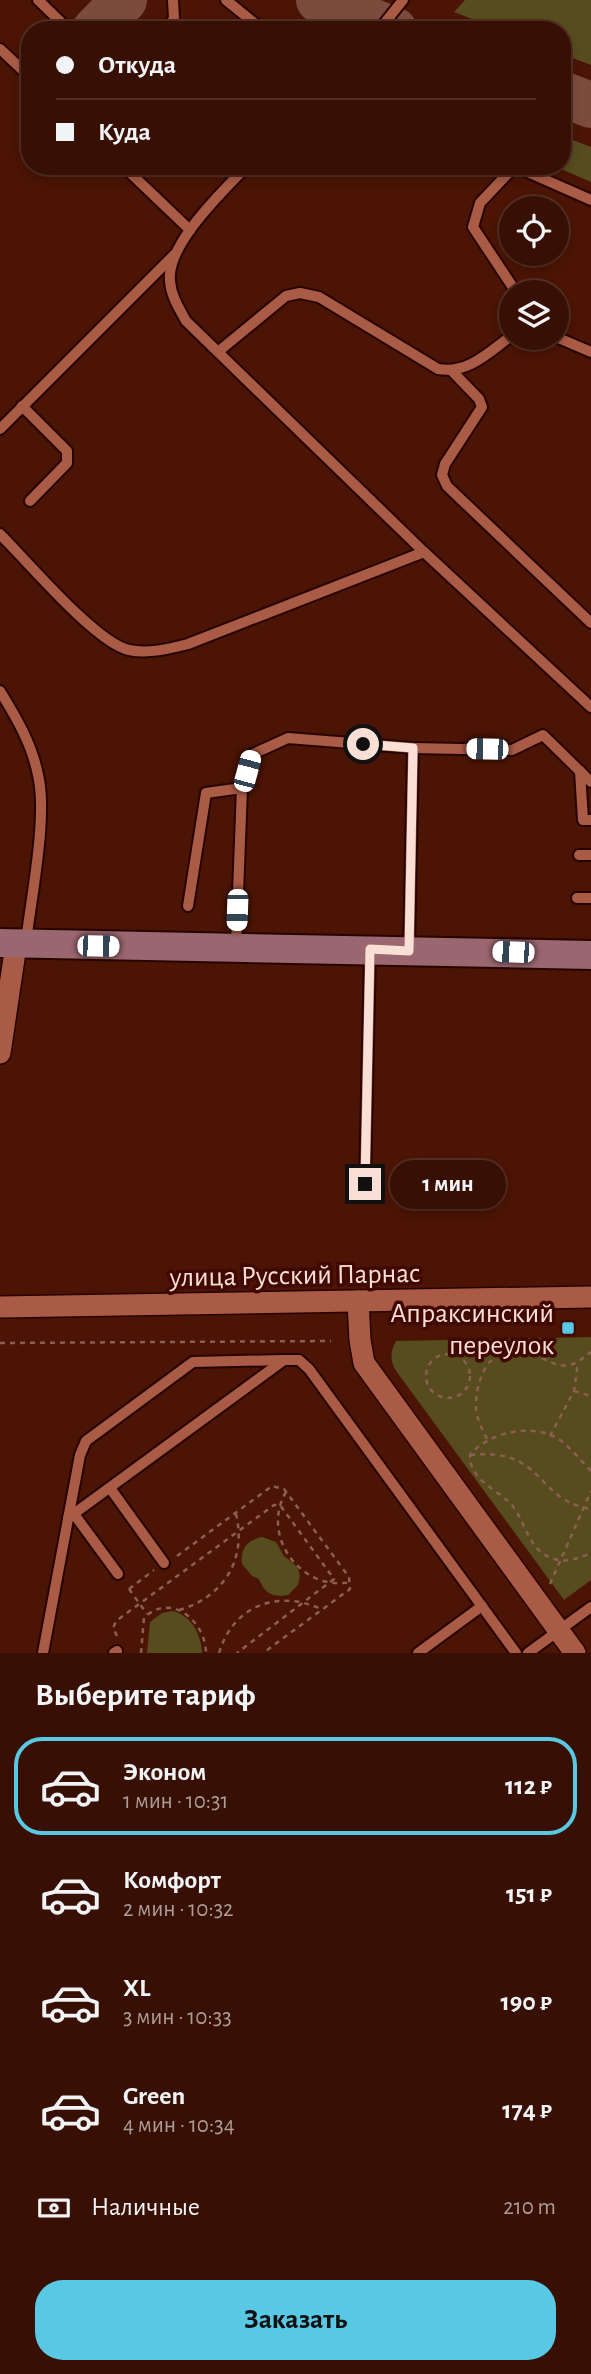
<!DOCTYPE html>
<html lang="ru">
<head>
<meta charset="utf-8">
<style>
	body { margin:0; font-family:"Alegreya Sans",sans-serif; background:#3f180d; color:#f1f3f6; height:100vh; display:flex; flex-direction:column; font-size:26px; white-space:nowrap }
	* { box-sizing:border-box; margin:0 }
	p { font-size:23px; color:#ab9c9a }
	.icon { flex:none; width:38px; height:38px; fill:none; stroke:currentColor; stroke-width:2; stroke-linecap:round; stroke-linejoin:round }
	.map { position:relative; height:1653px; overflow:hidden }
	.details { display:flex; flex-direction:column; background:#380f03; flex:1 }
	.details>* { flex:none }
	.hud { position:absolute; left:21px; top:21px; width:550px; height:154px; border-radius:28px; box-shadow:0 4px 10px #0003,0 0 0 2px #522f25; display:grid; align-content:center; height:154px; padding:0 35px; background:#380f03 }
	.tools { position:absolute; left:499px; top:196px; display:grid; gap:14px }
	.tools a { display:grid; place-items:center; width:70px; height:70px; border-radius:50%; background:#380f03; box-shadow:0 4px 10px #0003,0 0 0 2px #522f25; font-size:35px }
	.end { position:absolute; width:32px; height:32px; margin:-16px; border:9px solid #fadfd7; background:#111; box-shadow:0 0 0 4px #111 }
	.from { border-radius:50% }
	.bubble { position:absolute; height:49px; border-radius:24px; background:#380f03; box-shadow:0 4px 10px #0003,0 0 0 2px #522f25; font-size:23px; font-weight:700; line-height:49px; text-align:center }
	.car { position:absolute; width:21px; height:42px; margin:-21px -10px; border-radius:9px; box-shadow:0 0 5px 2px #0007; background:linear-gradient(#fff 24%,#345 0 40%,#fff 0 76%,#345 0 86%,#fff 0) }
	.hud b { display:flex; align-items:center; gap:24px; height:66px; font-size:26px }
	.hud b+b { border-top:2px solid #522f25 }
	.hud i { width:18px; height:18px; background:#f1f3f6 }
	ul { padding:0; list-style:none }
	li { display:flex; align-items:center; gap:21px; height:98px; margin:0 14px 10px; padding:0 21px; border:4px solid transparent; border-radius:28px }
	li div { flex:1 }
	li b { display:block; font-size:26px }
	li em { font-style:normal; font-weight:700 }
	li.active { border-color:#59c8e4 }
	li>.icon { width:63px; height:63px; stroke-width:1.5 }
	h2 { padding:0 35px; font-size:32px; line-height:84px }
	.pay { display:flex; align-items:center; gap:18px; height:77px; padding:0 35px; font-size:26px }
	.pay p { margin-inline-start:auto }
	.primary-button { display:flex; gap:14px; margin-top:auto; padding:14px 35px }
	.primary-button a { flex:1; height:80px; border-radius:28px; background:#59c8e4; color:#111; font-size:28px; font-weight:700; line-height:80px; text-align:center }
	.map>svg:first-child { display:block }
	.green { fill:#564c1e }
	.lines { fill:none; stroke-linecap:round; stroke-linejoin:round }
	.taxiway { stroke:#7b4c3e; stroke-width:46 }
	.lane-casing { stroke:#280400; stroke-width:14 }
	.street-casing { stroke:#280400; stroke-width:24 }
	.secondary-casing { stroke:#280400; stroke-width:32 }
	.path { stroke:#8c5f52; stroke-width:2.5; stroke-dasharray:5 5; stroke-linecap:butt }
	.lane { stroke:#aa5b45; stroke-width:10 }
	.street { stroke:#aa5b45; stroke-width:21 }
	.secondary { stroke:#9a666f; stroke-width:28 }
	.route { stroke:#fadfd7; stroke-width:9 }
	.poi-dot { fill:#59c8e4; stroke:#400800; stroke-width:2.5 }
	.labels { text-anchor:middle; stroke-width:7; stroke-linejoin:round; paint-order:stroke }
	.street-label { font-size:28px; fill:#fadfd7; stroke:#400800 }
	.poi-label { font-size:28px; fill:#fadfd7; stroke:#400800; text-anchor:end }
</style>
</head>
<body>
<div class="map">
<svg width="591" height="1653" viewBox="0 0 591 1653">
	<rect width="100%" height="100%" fill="#4b1404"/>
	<g class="green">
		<path d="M 465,0 L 591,0 L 591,65 L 562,54 L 562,30 L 500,30 L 454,12 Z"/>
		<path d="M 562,136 L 591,147 L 591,182 L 554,166 L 562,166 Z"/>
		<path d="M 591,1337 L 591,1580 L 564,1600 L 399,1375 C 390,1363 389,1354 396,1341 Z"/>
		<path d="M 262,1537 L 276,1542 C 279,1546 282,1554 285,1557 C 296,1565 303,1569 298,1585 L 288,1595 C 273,1598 264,1593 259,1579 L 252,1576 L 242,1564 C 240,1549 247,1540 262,1537 Z"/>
		<path d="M 173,1611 C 192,1616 201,1635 202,1653 L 147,1653 L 150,1622 L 162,1613 Z"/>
	</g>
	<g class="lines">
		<g class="taxiway">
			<path d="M 319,0 L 394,30"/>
			<path d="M 95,30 L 124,0"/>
			<path d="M 562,94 L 591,105"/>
		</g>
		<defs>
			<g id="lane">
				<path d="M 38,0 L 69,30"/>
				<path d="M 226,0 L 263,30"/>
				<path d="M 165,30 L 174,19 L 173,0"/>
				<path d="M 379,30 L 403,0"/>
				<path d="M 0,49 L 30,77"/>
				<path d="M 123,166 L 190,230"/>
				<path d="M 247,166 C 223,191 166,245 170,281 C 171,296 179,308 186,321 L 424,552 L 591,707"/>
				<path d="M 514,166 L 591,200"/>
				<path d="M 515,166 L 480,203 L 473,227 L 516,292"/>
				<path d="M 556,337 L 591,352"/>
				<path d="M 219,351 L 286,296 L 300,293 L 319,297 L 438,369 C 468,374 488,353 511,336"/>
				<path d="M 452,371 L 479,399 L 482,407 L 445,464 L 442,475 L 447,486 L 591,623"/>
				<path d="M 22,406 L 67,451 L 67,463 L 30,501"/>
				<path d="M 0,429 L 174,255"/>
				<path d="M 0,534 C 27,561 96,643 129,650 C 148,654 169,649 188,644 L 424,552"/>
				<path d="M 0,691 C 16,717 32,744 38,775 C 48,816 31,898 26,942"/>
				<path d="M 413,748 L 512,750 L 543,735 L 591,782"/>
				<path d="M 580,771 L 583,820 L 591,820"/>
				<path d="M 579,855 L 591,855"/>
				<path d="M 577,898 L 591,898"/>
				<path d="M 188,906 L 206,793 L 242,788"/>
				<path d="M 236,945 L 242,788 L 251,755 L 288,738 L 413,748 L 409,951"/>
				<path d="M 365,1184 L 370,952"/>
				<path d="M 110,1488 L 164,1563"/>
				<path d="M 74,1514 L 118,1574"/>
				<path d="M 68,1518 L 284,1360 L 299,1360 L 309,1369 L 516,1653"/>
				<path d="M 43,1653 L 80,1455 L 86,1441 L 193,1362 L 284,1360"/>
				<path d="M 114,1653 L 117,1651"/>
				<path d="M 418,1653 L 482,1606"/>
				<path d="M 528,1653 L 591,1607"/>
			</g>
			<g id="street">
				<path d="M 0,1053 L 16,945"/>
				<path d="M 358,1301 L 360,1340 L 364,1363 L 575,1653"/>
				<path d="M 0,1307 L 591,1297"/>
			</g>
			<path id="secondary" d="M 0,943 L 591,955"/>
		</defs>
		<use href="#lane" class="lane-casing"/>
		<use href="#street" class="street-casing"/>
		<use href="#secondary" class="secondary-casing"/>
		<g class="path">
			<path d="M 0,1343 L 331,1341"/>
			<circle cx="448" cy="1376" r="22"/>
			<path d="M 574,1391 L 591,1396"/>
			<path d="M 550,1436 L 574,1391 L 578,1362"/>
			<path d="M 487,1439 C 482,1429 477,1419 476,1408 C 475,1381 489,1344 523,1350 C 538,1353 553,1368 568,1365 C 578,1364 583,1357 591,1352"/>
			<path d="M 470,1455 C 546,1447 534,1500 591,1509"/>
			<path d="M 591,1471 C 581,1461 571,1448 560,1440 C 534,1422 488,1432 470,1455 C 469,1479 496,1489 511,1504 C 525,1520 528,1548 549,1557 C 564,1564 577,1559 591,1553"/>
			<path d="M 286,1492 C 260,1536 301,1592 351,1582"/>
			<path d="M 177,1556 L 272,1486 L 284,1489 L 349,1577 L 350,1589 L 263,1653"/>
			<path d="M 550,1584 L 591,1491"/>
			<path d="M 129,1589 L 154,1570"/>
			<path d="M 129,1589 L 147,1614"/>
			<path d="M 179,1610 C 224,1597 247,1559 236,1514"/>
			<path d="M 117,1636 L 113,1628 L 116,1621 L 274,1505 L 280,1505 L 334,1579 L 237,1653"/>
			<path d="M 141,1653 L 144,1618 C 171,1591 206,1622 206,1653"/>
			<path d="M 219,1653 C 233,1606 277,1589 321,1609"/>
		</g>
		<use href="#lane" class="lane"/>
		<use href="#street" class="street"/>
		<use href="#secondary" class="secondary"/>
	</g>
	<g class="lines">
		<path class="route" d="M 363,744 L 413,748 L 409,951 L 370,949 L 365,1184"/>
	</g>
	<rect class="poi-dot" x="561" y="1321" width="14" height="14" rx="3.5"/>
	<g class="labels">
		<g class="street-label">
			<text transform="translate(295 1274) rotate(-1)" y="10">улица Русский Парнас</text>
		</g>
		<g class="poi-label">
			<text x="554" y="1322">Апраксинский<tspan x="554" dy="32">переулок</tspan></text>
		</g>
	</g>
</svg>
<div class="tools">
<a><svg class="icon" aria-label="locate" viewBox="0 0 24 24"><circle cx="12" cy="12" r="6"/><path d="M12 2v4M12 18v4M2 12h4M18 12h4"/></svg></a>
<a><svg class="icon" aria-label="layers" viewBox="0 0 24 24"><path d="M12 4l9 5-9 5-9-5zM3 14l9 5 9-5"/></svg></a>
</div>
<i class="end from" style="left:363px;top:744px"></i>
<i class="end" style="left:365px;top:1184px"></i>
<div class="bubble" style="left:390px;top:1160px;width:116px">1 мин</div>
<i class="car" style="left:487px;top:749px;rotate:271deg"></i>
<i class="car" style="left:247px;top:771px;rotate:15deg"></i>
<i class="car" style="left:237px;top:910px;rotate:182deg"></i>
<i class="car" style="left:98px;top:946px;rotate:91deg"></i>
<i class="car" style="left:513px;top:952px;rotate:272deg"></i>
<div class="hud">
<b><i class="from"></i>Откуда</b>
<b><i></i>Куда</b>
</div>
</div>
<section class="details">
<h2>Выберите тариф</h2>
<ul>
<li class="active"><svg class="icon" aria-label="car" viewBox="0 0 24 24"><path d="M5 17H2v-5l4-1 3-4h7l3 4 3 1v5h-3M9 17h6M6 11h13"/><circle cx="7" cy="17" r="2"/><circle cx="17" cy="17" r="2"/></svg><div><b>Эконом</b><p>1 мин · 10:31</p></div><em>112 ₽</em></li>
<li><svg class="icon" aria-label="car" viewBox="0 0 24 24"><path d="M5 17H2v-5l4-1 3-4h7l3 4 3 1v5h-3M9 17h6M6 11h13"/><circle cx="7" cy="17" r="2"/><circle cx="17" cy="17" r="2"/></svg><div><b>Комфорт</b><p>2 мин · 10:32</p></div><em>151 ₽</em></li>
<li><svg class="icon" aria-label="car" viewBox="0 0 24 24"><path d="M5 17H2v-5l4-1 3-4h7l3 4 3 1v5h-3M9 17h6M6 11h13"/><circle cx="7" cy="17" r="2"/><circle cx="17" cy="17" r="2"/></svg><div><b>XL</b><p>3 мин · 10:33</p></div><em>190 ₽</em></li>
<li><svg class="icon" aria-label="car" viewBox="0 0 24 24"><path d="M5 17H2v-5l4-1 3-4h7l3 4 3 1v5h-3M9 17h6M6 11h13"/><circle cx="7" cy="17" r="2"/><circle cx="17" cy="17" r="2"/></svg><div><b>Green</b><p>4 мин · 10:34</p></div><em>174 ₽</em></li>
</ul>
<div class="pay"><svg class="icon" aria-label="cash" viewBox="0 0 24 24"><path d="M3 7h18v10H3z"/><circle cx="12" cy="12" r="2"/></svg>Наличные<p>210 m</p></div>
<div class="primary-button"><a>Заказать</a></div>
</section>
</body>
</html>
